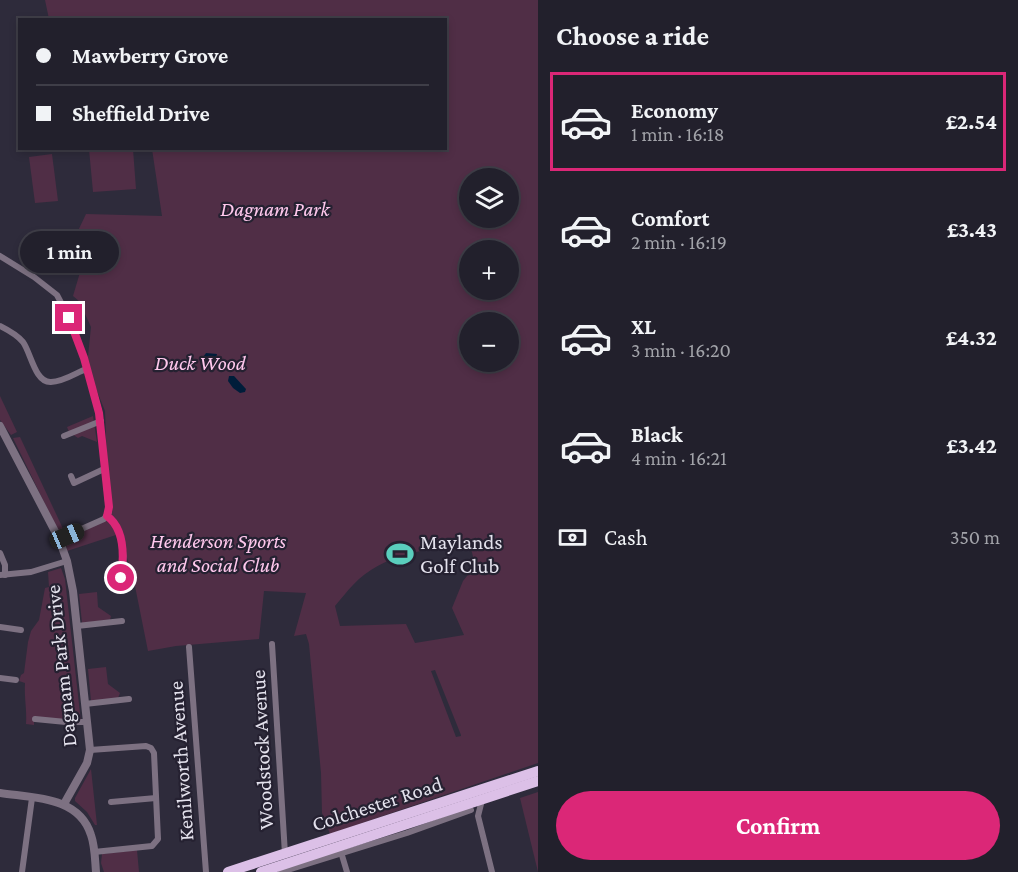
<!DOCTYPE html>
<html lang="en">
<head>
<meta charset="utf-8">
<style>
	body { margin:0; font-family:"Crimson Pro",serif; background:#2a2834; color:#f1f3f6; height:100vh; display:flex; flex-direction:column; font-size:22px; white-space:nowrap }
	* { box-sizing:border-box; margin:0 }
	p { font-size:20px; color:#a2a3a9 }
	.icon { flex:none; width:33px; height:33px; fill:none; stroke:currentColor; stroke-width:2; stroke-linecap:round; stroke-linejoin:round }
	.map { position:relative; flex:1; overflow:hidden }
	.panel { display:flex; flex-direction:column; background:#22202c; width:480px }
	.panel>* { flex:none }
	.hud { position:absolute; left:18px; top:18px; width:429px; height:132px; border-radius:0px; box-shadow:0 3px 9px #0003,0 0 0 2px #3f3e48; display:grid; align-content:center; height:132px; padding:0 18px; background:#22202c }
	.fabs { position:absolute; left:459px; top:168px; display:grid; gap:12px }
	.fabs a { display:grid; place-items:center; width:60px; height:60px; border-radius:50%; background:#22202c; box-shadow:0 3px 9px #0003,0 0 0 2px #3f3e48; font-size:30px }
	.end { position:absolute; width:27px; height:27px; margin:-14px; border:8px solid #db2777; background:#fff; box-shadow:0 0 0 3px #fff }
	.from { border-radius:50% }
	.bubble { position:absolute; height:42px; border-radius:21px; background:#22202c; box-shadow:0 3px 9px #0003,0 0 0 2px #3f3e48; font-size:20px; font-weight:700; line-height:42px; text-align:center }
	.car { position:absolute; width:18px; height:36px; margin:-18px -9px; border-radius:8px; box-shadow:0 0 4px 2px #0007; background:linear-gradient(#222 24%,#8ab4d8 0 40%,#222 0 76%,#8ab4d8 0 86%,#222 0) }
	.hud b { display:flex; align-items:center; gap:21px; height:57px; font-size:22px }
	.hud b+b { border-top:2px solid #3f3e48 }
	.hud i { width:15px; height:15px; background:#f1f3f6 }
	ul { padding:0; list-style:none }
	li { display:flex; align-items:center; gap:18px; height:99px; margin:0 12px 9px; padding:0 6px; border:3px solid transparent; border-radius:0px }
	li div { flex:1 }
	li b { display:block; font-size:22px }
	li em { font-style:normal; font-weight:700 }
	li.on { border-color:#db2777 }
	li>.icon { width:54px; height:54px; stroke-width:1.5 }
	h2 { padding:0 18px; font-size:27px; line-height:72px }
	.pay { display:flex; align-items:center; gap:15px; height:66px; padding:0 18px; font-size:22px }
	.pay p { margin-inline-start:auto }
	.action { display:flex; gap:12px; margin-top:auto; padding:12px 18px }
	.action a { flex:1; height:69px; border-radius:36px; background:#db2777; color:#fff; font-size:24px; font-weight:700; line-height:69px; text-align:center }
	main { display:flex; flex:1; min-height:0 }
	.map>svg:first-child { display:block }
	.green { fill:#502e46; fill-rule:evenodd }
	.water { fill:#001d3a }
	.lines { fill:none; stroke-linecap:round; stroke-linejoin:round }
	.minor { stroke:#7d7182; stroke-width:6 }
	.tertiary { stroke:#7d7182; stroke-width:8 }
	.trunk { stroke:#dcc0e7; stroke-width:10 }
	.route { stroke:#db2777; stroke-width:8 }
	.labels { text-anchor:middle; stroke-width:4.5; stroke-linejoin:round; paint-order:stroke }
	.park-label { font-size:21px; font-style:italic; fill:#ffc8ed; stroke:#252131 }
	.poi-label { font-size:21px; fill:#e4e2ed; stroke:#252131; text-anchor:start }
	.street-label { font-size:21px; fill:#e4e2ed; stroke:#252131 }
</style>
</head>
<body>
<main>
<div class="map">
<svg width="538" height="872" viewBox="0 0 538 872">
	<rect width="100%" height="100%" fill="#2e2b3b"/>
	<g class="green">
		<path d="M 45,0 L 538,0 L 538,763 L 330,834 L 322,813 L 321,773 L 309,644 L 306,634 L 294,636 L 306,593 L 264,591 L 259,639 L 176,646 L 148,651 L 133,576 L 119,534 L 67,551 L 65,539 L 112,518 L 108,491 L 105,411 L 87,366 L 91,327 L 79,301 L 73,296 L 81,269 L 76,235 L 86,214 L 162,216 L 152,149 L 446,148 L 446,20 L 49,19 ZM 470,178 L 508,178 L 508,218 L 470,218 ZM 470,250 L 508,250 L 508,290 L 470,290 ZM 470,322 L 508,322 L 508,362 L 470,362 ZM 470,543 L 475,566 L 463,581 L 452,608 L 464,635 L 415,643 L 406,624 L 340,626 L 335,606 C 341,599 347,591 353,585 C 383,553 429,549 470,543 ZM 435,670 L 461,735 L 461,736 L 456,737 L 431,671 Z"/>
		<path d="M 89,149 L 133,149 L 136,189 L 93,192 Z"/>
		<path d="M 52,154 L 58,201 L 35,203 L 29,157 Z"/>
		<path d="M 0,396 L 17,432 L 11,435 L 0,420 Z"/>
		<path d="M 93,416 L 97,442 L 82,436 L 78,438 L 69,432 L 67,427 Z"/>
		<path d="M 20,437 L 65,533 L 62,534 L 59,533 L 13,438 Z"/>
		<path d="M 61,568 L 65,579 L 81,722 L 34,719 L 34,725 L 26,724 C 27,710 24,697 25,683 L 19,681 L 21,675 L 24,673 L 28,642 L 31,631 L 39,620 L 45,588 L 49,587 L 48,572 Z"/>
		<path d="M 97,592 L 98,607 L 111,616 L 110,620 L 82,623 L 79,594 Z"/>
		<path d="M 106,667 L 108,684 L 120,693 L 118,698 L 91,701 L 88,669 Z"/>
		<path d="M 91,769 L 97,825 L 95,825 L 87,812 L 75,801 L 75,798 Z"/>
		<path d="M 538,792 L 538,872 L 520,798 Z"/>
		<path d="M 137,850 L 139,872 L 104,872 L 101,863 L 102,854 Z"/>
	</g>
	<g class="water">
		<path d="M 206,353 L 217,354 L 215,362 L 208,367 L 201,365 L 201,360 Z"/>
		<path d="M 229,376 L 234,376 L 246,389 L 245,392 L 240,393 L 233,388 L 228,381 Z"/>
	</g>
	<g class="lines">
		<g class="minor">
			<path d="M 0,256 L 34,277 L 57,295 L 69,318 L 84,358 L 99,411 L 109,512 L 104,519 L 59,539"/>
			<path d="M 0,326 C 8,330 17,335 23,342 C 31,353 35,383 51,382 C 63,382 76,373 86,369"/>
			<path d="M 64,436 L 101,421"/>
			<path d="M 71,476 L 74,483 L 104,469"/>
			<path d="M 107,516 C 123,527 128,563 119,580"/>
			<path d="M 0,553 L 5,565 L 5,575"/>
			<path d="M 0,575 L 31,572 L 67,561"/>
			<path d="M 77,626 L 122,621"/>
			<path d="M 0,627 L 21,630"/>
			<path d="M 272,644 L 285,854"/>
			<path d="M 189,647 L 206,872"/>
			<path d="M 0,678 L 16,680"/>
			<path d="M 85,704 L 129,699"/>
			<path d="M 35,719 L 66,722 L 87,722"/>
			<path d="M 90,750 L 146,746 L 151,748 L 154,753 L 158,839 L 152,846 L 94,852"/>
			<path d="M 482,800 L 478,816 L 492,872"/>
			<path d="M 111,802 L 156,798"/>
			<path d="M 341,852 L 347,872"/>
			<path d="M 22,872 L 32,798"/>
			<path d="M 281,872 L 407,833 L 471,810"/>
		</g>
		<g class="tertiary">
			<path d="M 0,426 L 59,539 L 67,561 L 73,591 L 90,750 L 87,763 L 64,804"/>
			<path d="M 0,793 C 33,798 79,796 91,835 C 95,846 95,860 96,872"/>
		</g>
		<g class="trunk">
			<path d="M 228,872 L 538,771"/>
			<path d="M 261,872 L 538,781"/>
		</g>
	</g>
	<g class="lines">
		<path class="route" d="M 69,318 L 84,358 L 99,413 L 109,507 L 107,516 C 125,529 124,558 121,578"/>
	</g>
	<defs>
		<symbol id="stadium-bare" viewBox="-9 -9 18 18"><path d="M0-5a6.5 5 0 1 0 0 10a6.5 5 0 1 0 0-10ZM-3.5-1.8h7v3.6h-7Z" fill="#5acebd" stroke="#252131" stroke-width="2.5" paint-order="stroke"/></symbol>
	</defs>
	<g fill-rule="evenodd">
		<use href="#stadium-bare" x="381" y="535" width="38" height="38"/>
	</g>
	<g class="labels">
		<g class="park-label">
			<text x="275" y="216">Dagnam Park</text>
			<text x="200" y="370">Duck Wood</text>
			<text x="218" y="548">Henderson Sports<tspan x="218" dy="24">and Social Club</tspan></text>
		</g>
		<g class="poi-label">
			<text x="420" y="549">Maylands<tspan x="420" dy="24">Golf Club</tspan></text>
		</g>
		<g class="street-label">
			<text transform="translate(61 666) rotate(-96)" y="7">Dagnam Park Drive</text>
			<text transform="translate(262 750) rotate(-93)" y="7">Woodstock Avenue</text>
			<text transform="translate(181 761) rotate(-94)" y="7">Kenilworth Avenue</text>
			<text transform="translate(377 804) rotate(-18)" y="7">Colchester Road</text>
		</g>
	</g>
</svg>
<div class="fabs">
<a><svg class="icon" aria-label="layers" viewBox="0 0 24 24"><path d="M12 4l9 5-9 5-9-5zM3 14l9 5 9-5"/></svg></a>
<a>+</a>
<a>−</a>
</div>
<i class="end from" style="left:121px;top:578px"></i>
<i class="end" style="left:69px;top:318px"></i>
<div class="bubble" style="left:20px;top:231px;width:99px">1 min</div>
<i class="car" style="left:67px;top:536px;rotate:67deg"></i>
<div class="hud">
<b><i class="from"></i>Mawberry Grove</b>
<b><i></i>Sheffield Drive</b>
</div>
</div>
<section class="panel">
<h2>Choose a ride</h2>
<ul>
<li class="on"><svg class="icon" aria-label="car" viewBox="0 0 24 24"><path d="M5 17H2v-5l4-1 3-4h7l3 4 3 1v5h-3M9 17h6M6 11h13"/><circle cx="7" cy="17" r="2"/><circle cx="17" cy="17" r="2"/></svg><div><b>Economy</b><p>1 min · 16:18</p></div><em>£2.54</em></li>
<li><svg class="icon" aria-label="car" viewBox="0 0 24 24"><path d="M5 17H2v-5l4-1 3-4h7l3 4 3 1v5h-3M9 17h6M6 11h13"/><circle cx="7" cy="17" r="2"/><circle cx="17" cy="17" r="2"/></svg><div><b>Comfort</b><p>2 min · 16:19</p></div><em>£3.43</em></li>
<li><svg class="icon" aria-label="car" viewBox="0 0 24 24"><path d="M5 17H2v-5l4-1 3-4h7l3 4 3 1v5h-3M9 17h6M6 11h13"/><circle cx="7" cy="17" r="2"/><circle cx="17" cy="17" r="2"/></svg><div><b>XL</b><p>3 min · 16:20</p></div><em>£4.32</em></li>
<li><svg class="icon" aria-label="car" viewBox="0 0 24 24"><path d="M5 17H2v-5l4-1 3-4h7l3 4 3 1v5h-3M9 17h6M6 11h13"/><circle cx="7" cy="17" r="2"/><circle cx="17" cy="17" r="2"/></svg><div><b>Black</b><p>4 min · 16:21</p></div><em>£3.42</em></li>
</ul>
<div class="pay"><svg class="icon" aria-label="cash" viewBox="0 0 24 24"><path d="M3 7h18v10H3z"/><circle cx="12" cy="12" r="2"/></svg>Cash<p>350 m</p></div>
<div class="action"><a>Confirm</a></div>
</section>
</main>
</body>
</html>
